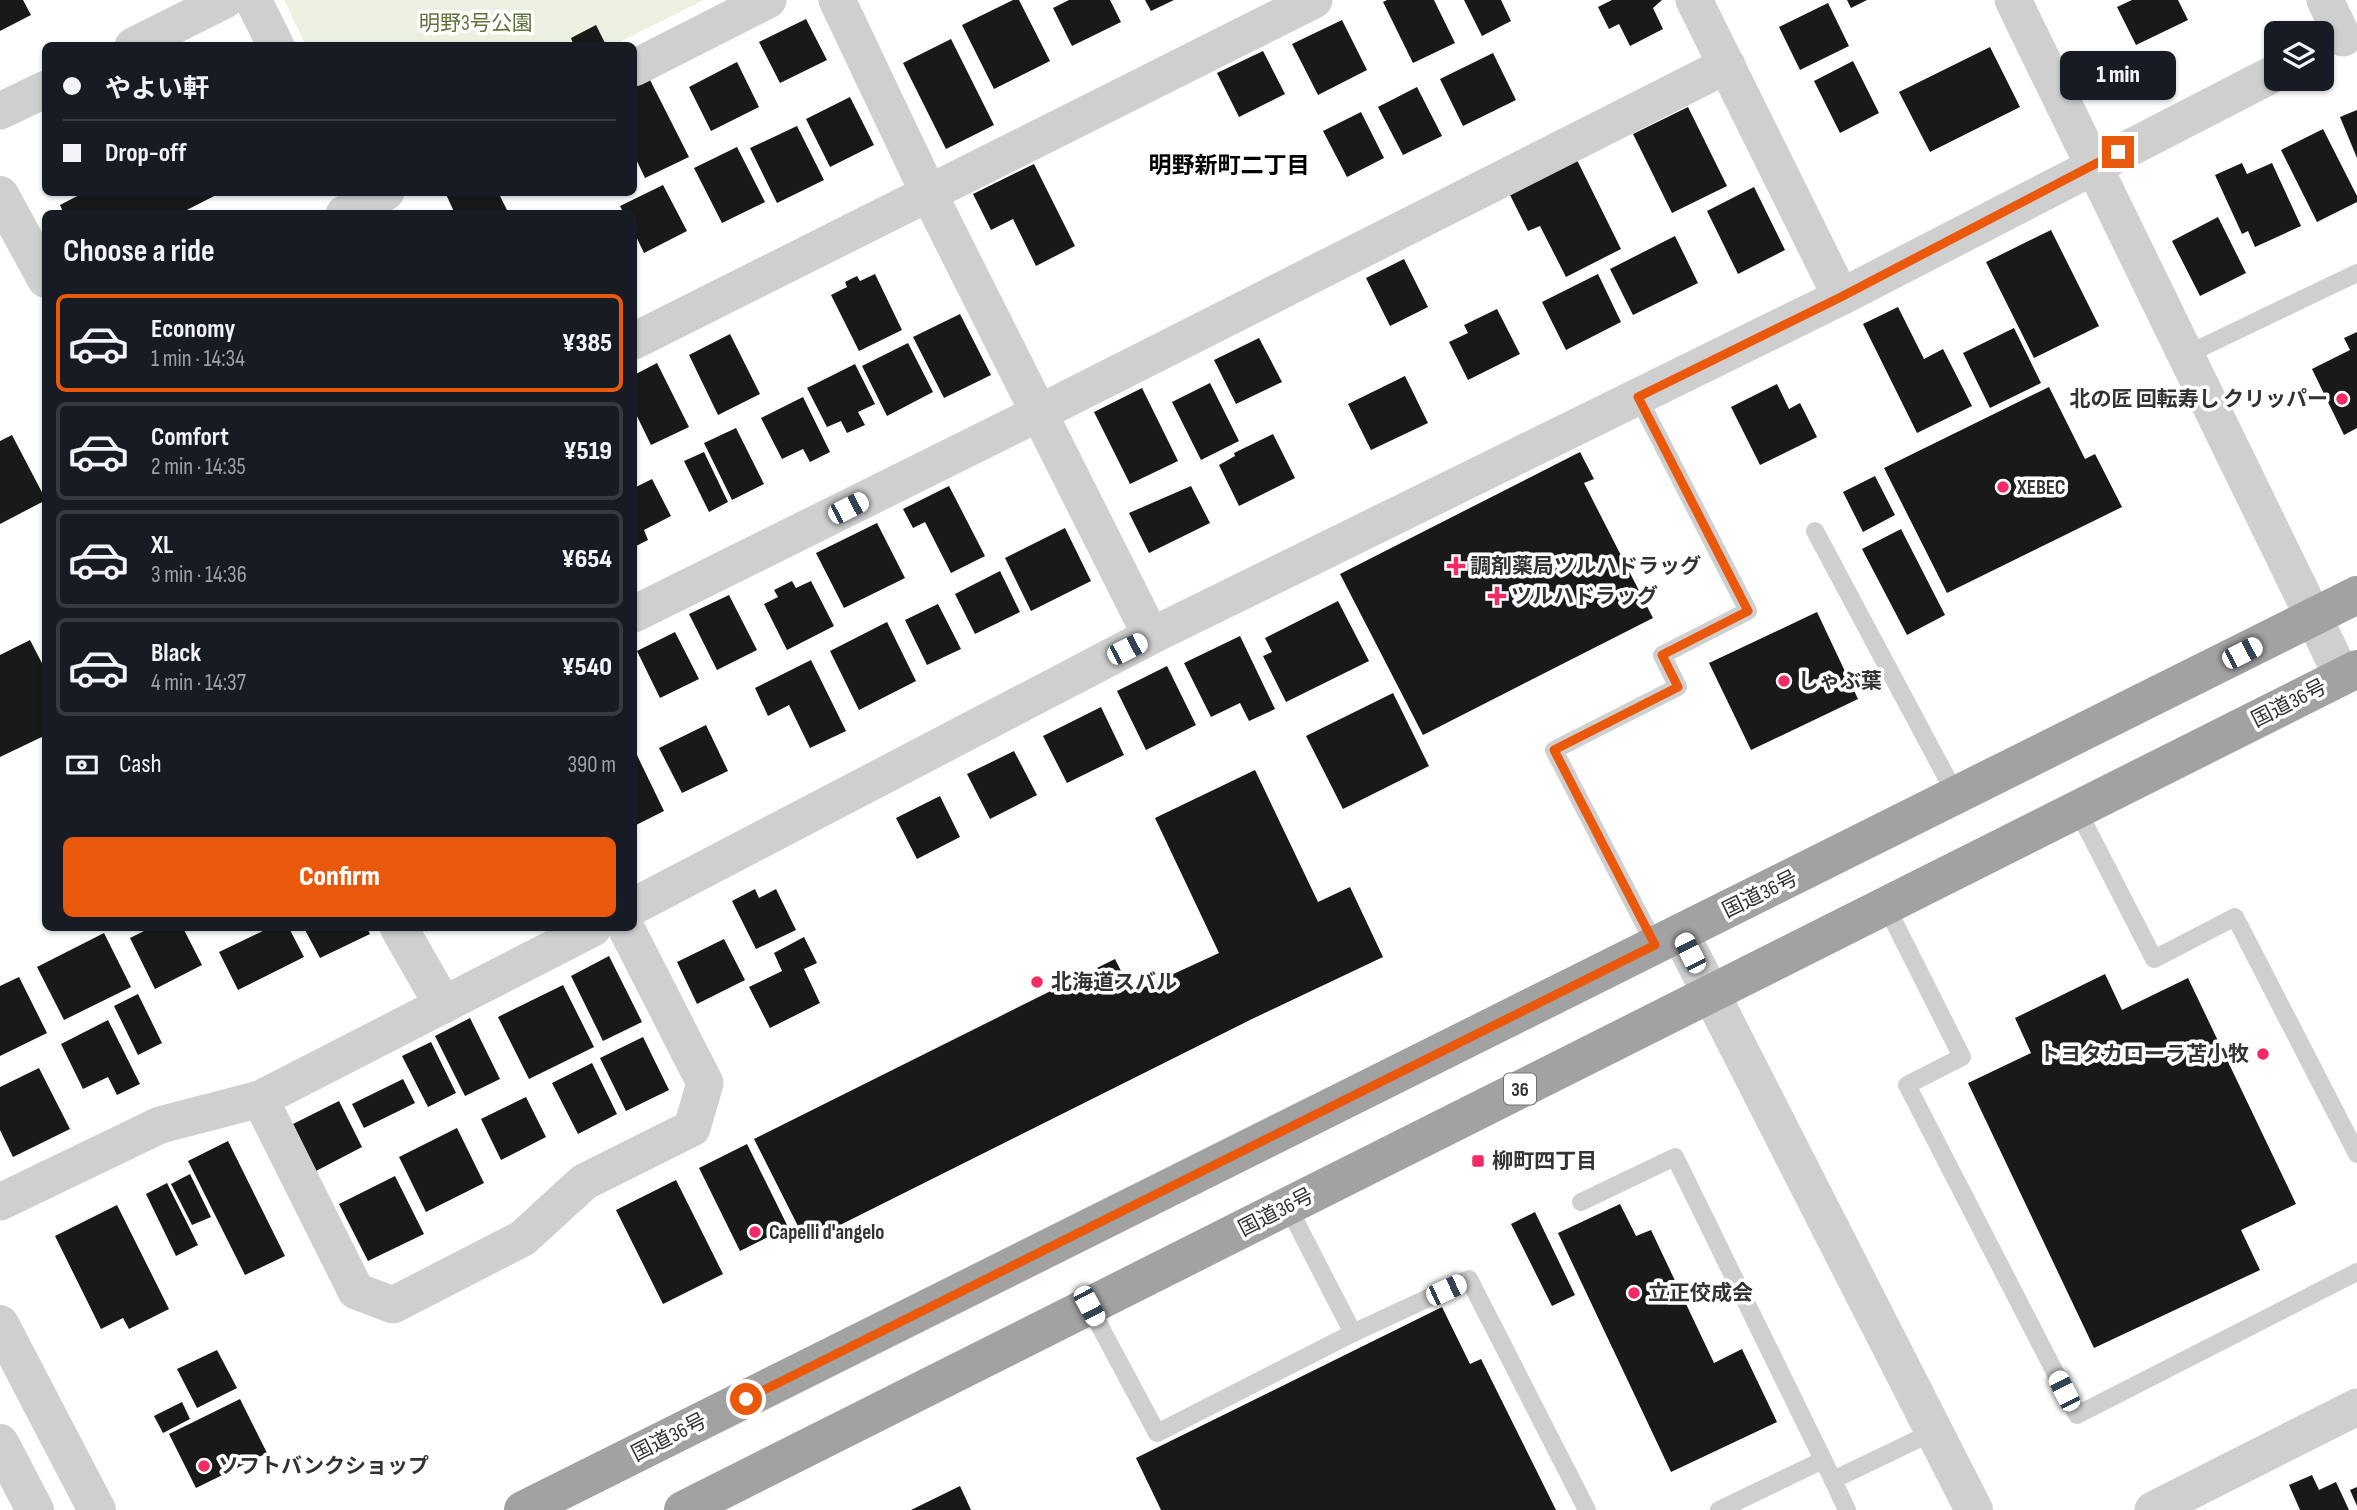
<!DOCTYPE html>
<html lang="en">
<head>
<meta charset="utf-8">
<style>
	body { margin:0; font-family:"Sofia Sans Condensed","Noto Sans JP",sans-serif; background:#20242c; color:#f1f3f6; height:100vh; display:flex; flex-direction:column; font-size:26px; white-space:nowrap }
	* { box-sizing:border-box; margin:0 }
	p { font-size:23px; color:#9ea1a6 }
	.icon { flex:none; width:38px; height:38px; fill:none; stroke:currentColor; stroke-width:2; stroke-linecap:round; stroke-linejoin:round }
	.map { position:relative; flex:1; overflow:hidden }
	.side { position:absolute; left:42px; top:210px; width:595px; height:721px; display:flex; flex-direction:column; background:#171b24; border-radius:10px; box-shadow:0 2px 5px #0004 }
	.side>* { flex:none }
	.top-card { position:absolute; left:42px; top:42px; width:595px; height:154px; border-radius:10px; box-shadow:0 2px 5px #0004; display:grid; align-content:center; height:154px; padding:0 21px; background:#171b24 }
	.buttons { position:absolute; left:2264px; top:21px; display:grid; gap:14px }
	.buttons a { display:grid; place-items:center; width:70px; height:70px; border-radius:10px; background:#171b24; box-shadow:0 2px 5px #0004; font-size:35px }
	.end { position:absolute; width:32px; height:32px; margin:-16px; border:9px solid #ea580c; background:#fff; box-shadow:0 0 0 4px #fff }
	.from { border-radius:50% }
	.bubble { position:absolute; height:49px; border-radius:10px; background:#171b24; box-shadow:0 2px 5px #0004; font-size:23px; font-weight:800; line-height:49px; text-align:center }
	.car { position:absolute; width:21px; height:42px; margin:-21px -10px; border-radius:9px; box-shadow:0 0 5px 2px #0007; background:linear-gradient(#fff 24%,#345 0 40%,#fff 0 76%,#345 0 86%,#fff 0) }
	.top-card b { display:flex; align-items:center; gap:24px; height:66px; font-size:26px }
	.top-card b+b { border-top:2px solid #363941 }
	.top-card i { width:18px; height:18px; background:#f1f3f6 }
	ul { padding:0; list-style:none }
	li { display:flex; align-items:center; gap:21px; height:98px; margin:0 14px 10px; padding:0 7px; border:4px solid #363941; border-radius:10px }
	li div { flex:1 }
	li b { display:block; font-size:26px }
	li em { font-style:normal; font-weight:800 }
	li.current { border-color:#ea580c }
	li>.icon { width:63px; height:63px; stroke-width:1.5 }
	h2 { padding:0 21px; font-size:32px; line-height:84px }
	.pay { display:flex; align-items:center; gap:18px; height:77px; padding:0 21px; font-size:26px }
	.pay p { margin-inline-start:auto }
	.action { display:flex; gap:14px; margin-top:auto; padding:14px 21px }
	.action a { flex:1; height:80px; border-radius:10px; background:#ea580c; color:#fff; font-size:28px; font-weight:800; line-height:80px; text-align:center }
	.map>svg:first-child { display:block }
	.green { fill:#ecf0e0 }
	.building { fill:#191919 }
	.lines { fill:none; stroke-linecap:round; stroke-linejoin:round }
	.service { stroke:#cfcfcf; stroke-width:18 }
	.minor { stroke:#cfcfcf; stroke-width:37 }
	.tertiary { stroke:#cfcfcf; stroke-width:38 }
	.trunk { stroke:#a2a2a2; stroke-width:38 }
	.route { stroke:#ea580c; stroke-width:9 }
	.poi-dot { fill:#f32a63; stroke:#fff; stroke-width:2.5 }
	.labels { text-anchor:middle; stroke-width:7; stroke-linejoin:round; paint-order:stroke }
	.shield { fill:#fff; stroke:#707070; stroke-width:2 }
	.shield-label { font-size:19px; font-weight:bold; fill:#323232 }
	.park-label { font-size:21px; fill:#61733b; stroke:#fff }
	.poi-label { font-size:21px; font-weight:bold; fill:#323232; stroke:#fff; text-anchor:start }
	.street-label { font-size:21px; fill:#323232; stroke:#fff }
	.neighbourhood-label { font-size:23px; font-weight:bold; fill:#000; stroke:#fff }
</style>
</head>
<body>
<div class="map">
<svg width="2357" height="1510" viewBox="0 0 2357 1510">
	<rect width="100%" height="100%" fill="#fff"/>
	<path class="green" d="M 284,0 L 704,0 L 611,46 L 306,45 Z"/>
	<g class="building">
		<path d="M 0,0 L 23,0 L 31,15 L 0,31 Z"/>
		<path d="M 1013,0 L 1019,0 L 1050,61 L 994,89 L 962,25 Z"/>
		<path d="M 1069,0 L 1110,0 L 1121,22 L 1072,46 L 1053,8 Z"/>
		<path d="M 1145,0 L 1174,0 L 1151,11 Z"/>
		<path d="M 1387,0 L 1434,0 L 1455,43 L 1413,63 L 1383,2 Z"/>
		<path d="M 1464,0 L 1501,0 L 1511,21 L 1482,36 Z"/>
		<path d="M 1612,0 L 1662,0 L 1653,8 L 1663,29 L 1630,46 L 1619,24 L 1609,29 L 1598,7 Z"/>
		<path d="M 1847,0 L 1867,0 L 1851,8 Z"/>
		<path d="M 2132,0 L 2178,0 L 2188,20 L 2136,45 L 2117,7 Z"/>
		<path d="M 1828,3 L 1849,46 L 1800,70 L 1779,27 Z"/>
		<path d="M 806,19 L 827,60 L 780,83 L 759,42 Z"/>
		<path d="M 1342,20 L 1367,70 L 1318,95 L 1292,44 Z"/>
		<path d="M 596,25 L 605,43 L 574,46 L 571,38 Z"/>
		<path d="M 951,39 L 994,125 L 946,149 L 903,63 Z"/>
		<path d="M 1990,47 L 2020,107 L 1930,152 L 1899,92 Z"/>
		<path d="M 1263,51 L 1285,94 L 1239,117 L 1217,73 Z"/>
		<path d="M 1493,53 L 1516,100 L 1463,126 L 1440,79 Z"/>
		<path d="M 1853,61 L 1879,113 L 1840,133 L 1814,81 Z"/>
		<path d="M 737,62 L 759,107 L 711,131 L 689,87 Z"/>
		<path d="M 648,76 L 689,157 L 645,178 L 634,155 L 634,83 Z"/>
		<path d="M 1417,87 L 1442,136 L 1403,155 L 1378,107 Z"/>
		<path d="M 850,97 L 874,145 L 830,167 L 806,119 Z"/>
		<path d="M 1688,107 L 1727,186 L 1672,213 L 1633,134 Z"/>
		<path d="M 2357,110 L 2357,158 L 2340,117 Z"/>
		<path d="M 1361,112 L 1384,158 L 1347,177 L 1323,131 Z"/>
		<path d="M 797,126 L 824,180 L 777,203 L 750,148 Z"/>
		<path d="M 2323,129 L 2357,196 L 2357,202 L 2317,222 L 2281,150 Z"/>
		<path d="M 737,147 L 765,202 L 722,223 L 694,168 Z"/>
		<path d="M 1577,160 L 1621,249 L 1566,277 L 1540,226 L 1528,231 L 1509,193 Z"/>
		<path d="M 2242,163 L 2247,174 L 2272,163 L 2301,226 L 2255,247 L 2248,231 L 2242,234 L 2215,175 Z"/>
		<path d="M 1034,164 L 1075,246 L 1036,266 L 1013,219 L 991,230 L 973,194 Z"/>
		<path d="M 663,185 L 687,231 L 644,253 L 634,232 L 634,214 L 624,214 L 620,206 Z"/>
		<path d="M 1754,187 L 1785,250 L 1738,274 L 1707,211 Z"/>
		<path d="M 85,192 L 222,192 L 179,214 L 64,214 L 60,205 Z"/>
		<path d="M 445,192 L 498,192 L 509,214 L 455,214 Z"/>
		<path d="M 2218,217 L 2246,273 L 2200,296 L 2172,241 Z"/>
		<path d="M 2051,230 L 2099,326 L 2034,358 L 1986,262 Z"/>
		<path d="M 1675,236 L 1698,283 L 1633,315 L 1610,269 Z"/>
		<path d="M 1404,259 L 1428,307 L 1390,326 L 1366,278 Z"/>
		<path d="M 875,274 L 902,330 L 859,351 L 831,295 L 847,287 L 845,282 L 857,276 L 860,281 Z"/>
		<path d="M 1598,274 L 1621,322 L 1566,350 L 1542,302 Z"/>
		<path d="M 1898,307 L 1924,359 L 1943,349 L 1972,406 L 1917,433 L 1863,324 Z"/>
		<path d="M 1497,309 L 1520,354 L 1468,380 L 1449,342 L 1468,333 L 1464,325 Z"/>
		<path d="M 960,314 L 991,375 L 944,398 L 913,337 Z"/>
		<path d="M 2014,328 L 2041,383 L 1990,408 L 1963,353 Z"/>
		<path d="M 2357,332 L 2357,428 L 2344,435 L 2312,369 L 2350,350 L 2344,338 Z"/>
		<path d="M 730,334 L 760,394 L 718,415 L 689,355 Z"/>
		<path d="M 1259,338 L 1282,382 L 1236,404 L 1214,360 Z"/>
		<path d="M 908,343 L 933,392 L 887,416 L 862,366 Z"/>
		<path d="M 657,363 L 689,427 L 651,445 L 634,410 L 634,375 Z"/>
		<path d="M 855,364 L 875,404 L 858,412 L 865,425 L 847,433 L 841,421 L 827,427 L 807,388 Z"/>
		<path d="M 1405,376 L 1428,423 L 1371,450 L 1348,404 Z"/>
		<path d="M 1210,383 L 1239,441 L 1201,460 L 1172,402 Z"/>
		<path d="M 1777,384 L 1789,409 L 1800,403 L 1817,437 L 1760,465 L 1731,407 Z"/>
		<path d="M 2049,387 L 2085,459 L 2095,454 L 2122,507 L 1947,593 L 1884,468 Z"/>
		<path d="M 1142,388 L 1178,461 L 1130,484 L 1094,412 Z"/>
		<path d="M 803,397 L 830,452 L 810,462 L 803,449 L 782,459 L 761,418 Z"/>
		<path d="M 736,428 L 764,484 L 732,500 L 704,443 Z"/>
		<path d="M 1273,434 L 1295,478 L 1239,506 L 1219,465 L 1235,456 L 1234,453 Z"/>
		<path d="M 12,435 L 46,500 L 0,524 L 0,441 Z"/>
		<path d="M 704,452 L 728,502 L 709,512 L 684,461 Z"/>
		<path d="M 1580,452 L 1594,479 L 1584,483 L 1653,618 L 1423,735 L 1340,574 Z"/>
		<path d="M 1875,476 L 1895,515 L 1863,532 L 1843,492 Z"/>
		<path d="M 652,479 L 671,516 L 644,530 L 648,540 L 634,547 L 634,488 Z"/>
		<path d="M 949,486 L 985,556 L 951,573 L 925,522 L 913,528 L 903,509 Z"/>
		<path d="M 1191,486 L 1210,523 L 1149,553 L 1129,513 Z"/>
		<path d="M 877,523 L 905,578 L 844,608 L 816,553 Z"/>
		<path d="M 1065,528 L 1091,581 L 1031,611 L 1005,558 Z"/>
		<path d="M 1901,529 L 1945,615 L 1907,635 L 1862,549 Z"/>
		<path d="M 1000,571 L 1020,612 L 975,634 L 955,594 Z"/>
		<path d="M 792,581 L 796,588 L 811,581 L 834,626 L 787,650 L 764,604 L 778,597 L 774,590 Z"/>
		<path d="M 729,595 L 757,650 L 717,670 L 689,614 Z"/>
		<path d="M 1338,601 L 1369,661 L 1286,702 L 1263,656 L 1272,652 L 1265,638 Z"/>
		<path d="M 938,604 L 961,649 L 927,665 L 905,620 Z"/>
		<path d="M 1817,612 L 1858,699 L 1751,750 L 1709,663 Z"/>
		<path d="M 887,622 L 916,681 L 859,710 L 830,651 Z"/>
		<path d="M 675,632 L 699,679 L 660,698 L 637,651 Z"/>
		<path d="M 1240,636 L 1275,709 L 1249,721 L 1240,703 L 1211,717 L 1184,663 Z"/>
		<path d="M 30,640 L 46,671 L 46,735 L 0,757 L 0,655 Z"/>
		<path d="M 811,660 L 846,731 L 810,748 L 789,705 L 768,716 L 755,688 Z"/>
		<path d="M 1167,666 L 1196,725 L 1146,750 L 1117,691 Z"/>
		<path d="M 1393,693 L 1429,766 L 1343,809 L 1306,736 Z"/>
		<path d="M 1101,707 L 1124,755 L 1067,783 L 1043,736 Z"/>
		<path d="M 706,725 L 728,771 L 682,793 L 659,748 Z"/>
		<path d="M 634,749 L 664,811 L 634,826 Z"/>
		<path d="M 1014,751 L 1037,795 L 990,819 L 967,774 Z"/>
		<path d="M 1255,770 L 1318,902 L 1350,887 L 1383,957 L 1250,1020 L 806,1242 L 754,1139 L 1115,959 L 1132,993 L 1219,953 L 1155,818 Z"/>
		<path d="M 940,796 L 960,837 L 917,859 L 896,818 Z"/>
		<path d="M 755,889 L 759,898 L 776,889 L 796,930 L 756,949 L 732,901 Z"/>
		<path d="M 150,928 L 183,928 L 202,965 L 155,989 L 130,938 Z"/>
		<path d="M 269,928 L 289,928 L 304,957 L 238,990 L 219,952 Z"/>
		<path d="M 304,928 L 367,928 L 370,934 L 320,958 Z"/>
		<path d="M 104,933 L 131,987 L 64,1020 L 37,967 Z"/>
		<path d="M 804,937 L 817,963 L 804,969 L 820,1003 L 770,1028 L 749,987 L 782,971 L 774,953 Z"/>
		<path d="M 724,939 L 745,980 L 697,1004 L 677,962 Z"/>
		<path d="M 609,956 L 642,1022 L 603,1041 L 571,976 Z"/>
		<path d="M 2105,974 L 2122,1010 L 2188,978 L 2296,1204 L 2241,1230 L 2260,1270 L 2094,1348 L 1968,1083 L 2031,1053 L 2015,1018 Z"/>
		<path d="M 19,977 L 47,1033 L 0,1056 L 0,986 Z"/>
		<path d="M 563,985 L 594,1047 L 529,1079 L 498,1017 Z"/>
		<path d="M 138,994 L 162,1043 L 138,1055 L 114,1006 Z"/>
		<path d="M 470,1018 L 500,1079 L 465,1096 L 435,1036 Z"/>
		<path d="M 108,1020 L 140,1084 L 117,1095 L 108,1077 L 83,1089 L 61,1044 Z"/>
		<path d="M 643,1037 L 669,1090 L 626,1111 L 600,1058 Z"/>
		<path d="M 431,1042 L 456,1093 L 428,1107 L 402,1056 Z"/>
		<path d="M 592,1063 L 617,1114 L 578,1134 L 552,1083 Z"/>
		<path d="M 39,1068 L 70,1129 L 13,1157 L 0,1130 L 0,1087 Z"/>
		<path d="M 403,1079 L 415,1103 L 364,1128 L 352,1104 Z"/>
		<path d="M 526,1097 L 546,1137 L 501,1160 L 481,1119 Z"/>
		<path d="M 339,1101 L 362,1147 L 316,1171 L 293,1124 Z"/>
		<path d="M 457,1128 L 484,1183 L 426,1212 L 399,1157 Z"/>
		<path d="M 228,1141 L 285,1256 L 245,1275 L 188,1161 Z"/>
		<path d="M 747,1144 L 788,1227 L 740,1251 L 699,1168 Z"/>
		<path d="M 190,1174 L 211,1217 L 192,1225 L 171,1184 Z"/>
		<path d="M 395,1176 L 424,1234 L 368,1261 L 339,1204 Z"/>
		<path d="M 676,1180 L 723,1274 L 663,1304 L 616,1210 Z"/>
		<path d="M 167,1183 L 198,1245 L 176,1256 L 146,1194 Z"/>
		<path d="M 1620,1204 L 1636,1236 L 1651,1230 L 1714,1363 L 1742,1349 L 1777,1422 L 1671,1472 L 1558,1233 Z"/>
		<path d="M 117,1205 L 169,1309 L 129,1329 L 123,1318 L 101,1329 L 55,1236 Z"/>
		<path d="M 1535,1212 L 1575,1295 L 1552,1306 L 1511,1224 Z"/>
		<path d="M 1442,1307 L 1470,1364 L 1481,1359 L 1556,1510 L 1161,1510 L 1136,1458 Z"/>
		<path d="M 217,1350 L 237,1388 L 197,1408 L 177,1369 Z"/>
		<path d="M 240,1399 L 267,1453 L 196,1488 L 169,1434 Z"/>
		<path d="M 182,1402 L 190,1419 L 163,1433 L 154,1416 Z"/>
		<path d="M 2312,1475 L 2319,1490 L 2336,1482 L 2349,1510 L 2300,1510 L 2289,1485 Z"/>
		<path d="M 960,1486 L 971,1510 L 911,1510 Z"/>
		<path d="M 2357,1487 L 2357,1506 L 2350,1490 Z"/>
	</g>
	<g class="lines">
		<g class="service">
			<path d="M 2186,355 L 2357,273"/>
			<path d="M 1638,397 L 1748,611 L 1662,655 L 1678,687 L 1554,750 L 1655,945"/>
			<path d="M 1815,531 L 1957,797"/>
			<path d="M 2078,811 L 2154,959 L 2235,917 L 2357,1154"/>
			<path d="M 1886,906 L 1962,1057 L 1907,1085 L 2077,1415 L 2357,1272"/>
			<path d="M 1581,1202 L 1675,1157 L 1833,1480 L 1935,1431"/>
			<path d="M 1089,1306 L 1157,1433 L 1353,1333 L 1288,1207"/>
			<path d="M 1353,1333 L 1469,1279 L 1587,1510"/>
			<path d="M 1833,1480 L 1847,1510"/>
			<path d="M 1719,1510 L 1823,1460"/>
		</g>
		<g class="minor">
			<path d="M 253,0 L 276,46"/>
			<path d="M 837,0 L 929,194 L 1151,636"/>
			<path d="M 1694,0 L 1841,297"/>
			<path d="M 2013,0 L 2342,676"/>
			<path d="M 2325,0 L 2343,38"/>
			<path d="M 133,46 L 225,0"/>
			<path d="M 634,68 L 768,0"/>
			<path d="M 0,111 L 46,89"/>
			<path d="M 344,214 L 386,192"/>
			<path d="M 634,341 L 1314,0"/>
			<path d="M 634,614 L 1039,413 L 1727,65"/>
			<path d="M 634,906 L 1151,636 L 1841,297 L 2277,72"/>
			<path d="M 260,1099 L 356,1291 L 393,1305 L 523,1238 L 584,1182 L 692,1128 L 705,1083 L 626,928"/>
			<path d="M 0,1202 L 160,1125 L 260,1099 L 593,928"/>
			<path d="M 2153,1510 L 2357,1407"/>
		</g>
		<g class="tertiary">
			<path d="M 0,195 L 46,279"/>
			<path d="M 399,928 L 443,1005"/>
			<path d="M 1680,933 L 1974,1510"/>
			<path d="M 0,1324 L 97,1510"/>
			<path d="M 0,1443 L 35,1510"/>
		</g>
		<g class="trunk">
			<path d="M 523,1510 L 2357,595"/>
			<path d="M 683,1510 L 2357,669"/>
		</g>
	</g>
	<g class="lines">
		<path class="route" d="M 746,1399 L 1655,945 L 1554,750 L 1678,687 L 1662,655 L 1748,611 L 1638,397 L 1841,297 L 2118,152"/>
	</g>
	<g class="poi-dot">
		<circle cx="2342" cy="399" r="7"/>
		<circle cx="2003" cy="487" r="7"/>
		<path d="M1452.5 555.5h7v7h7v7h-7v7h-7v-7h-7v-7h7z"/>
		<path d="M1493.5 585.5h7v7h7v7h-7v7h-7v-7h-7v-7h7z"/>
		<circle cx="1784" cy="681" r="7"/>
		<circle cx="1037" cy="982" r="7"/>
		<circle cx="2263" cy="1054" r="7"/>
		<rect x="1471" y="1154" width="14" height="14" rx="3.5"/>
		<circle cx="755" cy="1232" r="7"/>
		<circle cx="1634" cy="1293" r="7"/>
		<circle cx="204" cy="1466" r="7"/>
	</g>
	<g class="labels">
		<rect class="shield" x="1504" y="1073.5" width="32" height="31" rx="5"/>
		<g class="shield-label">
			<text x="1520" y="1096">36</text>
		</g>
		<g class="park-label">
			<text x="476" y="30">明野3号公園</text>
		</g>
		<g class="poi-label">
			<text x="2328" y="406" text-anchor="end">北の匠 回転寿し クリッパー</text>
			<text x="2017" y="494">XEBEC</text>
			<text x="1470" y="573">調剤薬局ツルハドラッグ</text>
			<text x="1511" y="603">ツルハドラッグ</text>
			<text x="1798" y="688">しゃぶ葉</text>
			<text x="1051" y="989">北海道スバル</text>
			<text x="2249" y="1061" text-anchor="end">トヨタカローラ苫小牧</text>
			<text x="1492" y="1168">柳町四丁目</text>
			<text x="769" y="1239">Capelli d'angelo</text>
			<text x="1648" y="1300">立正佼成会</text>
			<text x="218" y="1473">ソフトバンクショップ</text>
		</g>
		<g class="street-label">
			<text transform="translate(2289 703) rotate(-27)" y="7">国道36号</text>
			<text transform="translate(1760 894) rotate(-26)" y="7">国道36号</text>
			<text transform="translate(1276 1212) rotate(-27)" y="7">国道36号</text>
			<text transform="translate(669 1437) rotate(-27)" y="7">国道36号</text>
		</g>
		<g class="neighbourhood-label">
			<text x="1229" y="173">明野新町二丁目</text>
		</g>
	</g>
</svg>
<div class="buttons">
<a><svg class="icon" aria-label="layers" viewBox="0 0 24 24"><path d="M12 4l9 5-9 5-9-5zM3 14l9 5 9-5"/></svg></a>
</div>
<i class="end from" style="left:746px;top:1399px"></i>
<i class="end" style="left:2118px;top:152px"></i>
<div class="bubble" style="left:2060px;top:51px;width:116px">1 min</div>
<i class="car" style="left:848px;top:508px;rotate:63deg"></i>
<i class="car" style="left:1127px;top:649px;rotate:63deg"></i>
<i class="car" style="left:2242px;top:653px;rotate:63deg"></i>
<i class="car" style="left:1690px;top:953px;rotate:333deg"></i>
<i class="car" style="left:1446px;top:1290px;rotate:65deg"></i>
<i class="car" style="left:1089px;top:1306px;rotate:152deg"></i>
<i class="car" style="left:2064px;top:1391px;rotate:333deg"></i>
<div class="top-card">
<b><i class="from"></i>やよい軒</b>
<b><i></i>Drop-off</b>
</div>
<section class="side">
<h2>Choose a ride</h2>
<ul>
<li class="current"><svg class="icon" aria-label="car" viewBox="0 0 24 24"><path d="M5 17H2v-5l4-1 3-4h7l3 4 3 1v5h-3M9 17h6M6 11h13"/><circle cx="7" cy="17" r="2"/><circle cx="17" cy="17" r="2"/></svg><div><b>Economy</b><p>1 min · 14:34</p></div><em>¥385</em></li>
<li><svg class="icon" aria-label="car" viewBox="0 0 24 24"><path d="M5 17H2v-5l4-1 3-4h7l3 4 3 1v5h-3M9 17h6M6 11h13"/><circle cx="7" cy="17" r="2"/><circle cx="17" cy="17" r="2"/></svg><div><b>Comfort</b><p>2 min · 14:35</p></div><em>¥519</em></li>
<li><svg class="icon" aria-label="car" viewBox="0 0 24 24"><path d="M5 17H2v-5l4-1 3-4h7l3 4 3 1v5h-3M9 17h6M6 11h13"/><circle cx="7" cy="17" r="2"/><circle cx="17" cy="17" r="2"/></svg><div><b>XL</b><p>3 min · 14:36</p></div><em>¥654</em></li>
<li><svg class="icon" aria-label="car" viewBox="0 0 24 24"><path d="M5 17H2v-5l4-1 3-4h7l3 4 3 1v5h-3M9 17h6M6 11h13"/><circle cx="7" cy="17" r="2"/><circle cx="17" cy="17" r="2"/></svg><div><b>Black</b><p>4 min · 14:37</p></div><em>¥540</em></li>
</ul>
<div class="pay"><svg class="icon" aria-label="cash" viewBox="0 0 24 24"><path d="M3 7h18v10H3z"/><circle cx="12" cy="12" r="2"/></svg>Cash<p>390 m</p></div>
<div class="action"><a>Confirm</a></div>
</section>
</div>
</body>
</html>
